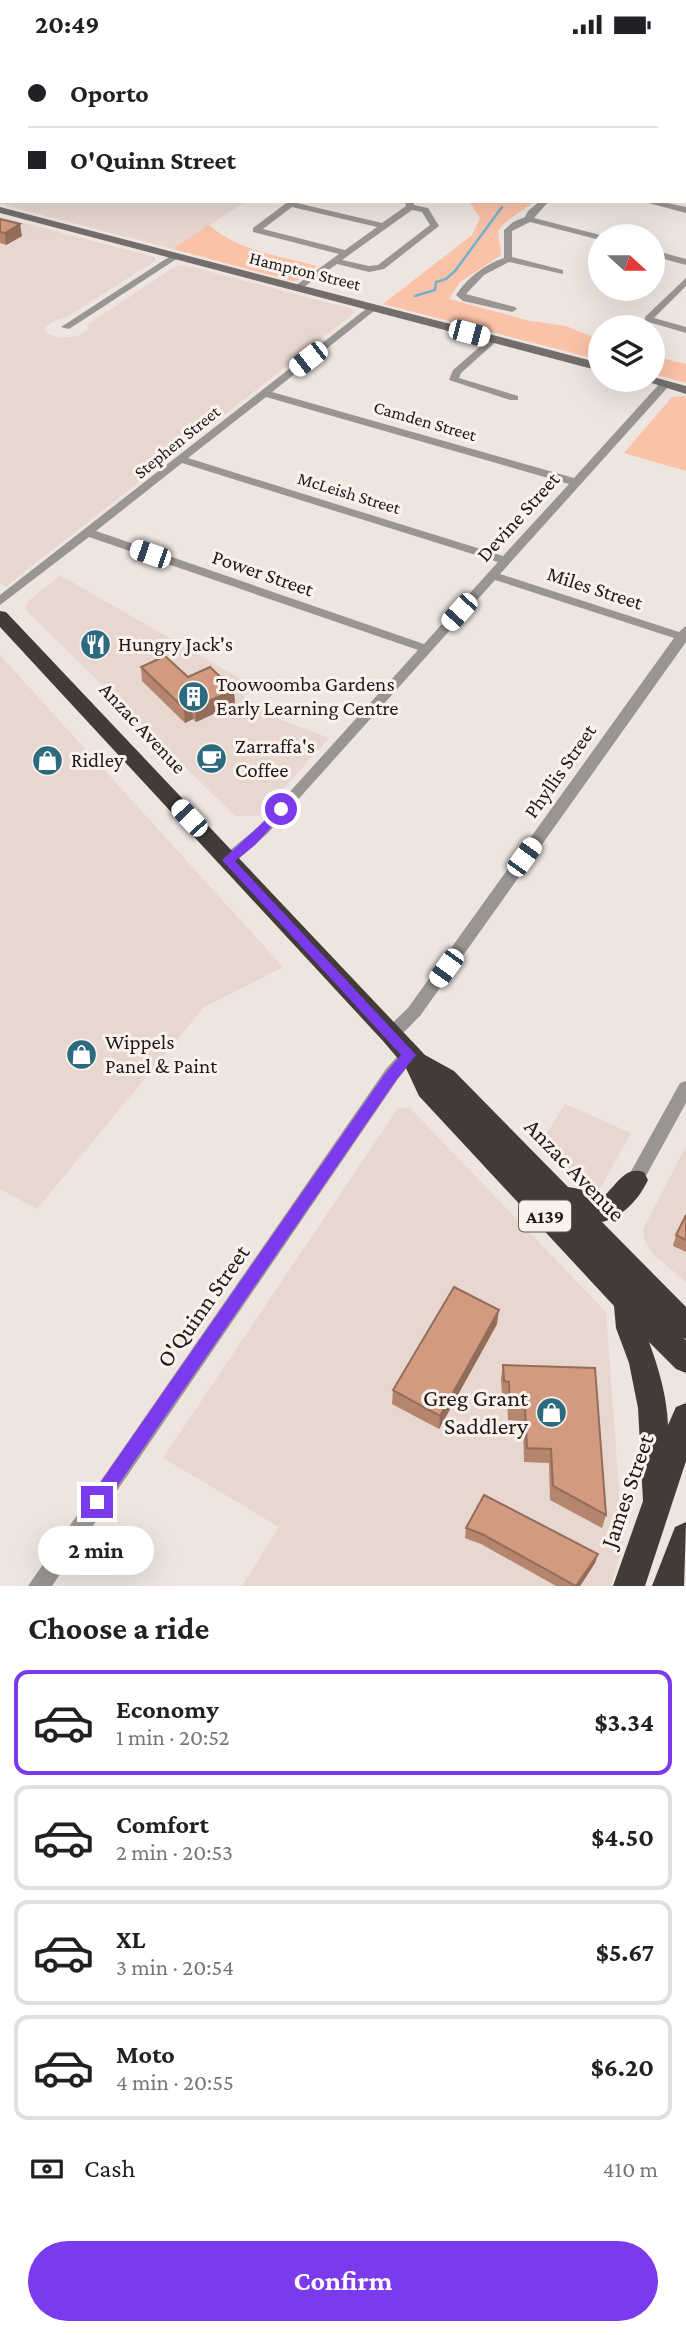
<!DOCTYPE html>
<html lang="en">
<head>
<meta charset="utf-8">
<style>
	body { margin:0; font-family:"Crimson Pro",serif; background:#f6f6f6; color:#202124; height:100vh; display:flex; flex-direction:column; font-size:26px; white-space:nowrap }
	* { box-sizing:border-box; margin:0 }
	p { font-size:23px; color:#757577 }
	.icon { flex:none; width:38px; height:38px; fill:none; stroke:currentColor; stroke-width:2; stroke-linecap:round; stroke-linejoin:round }
	.map { position:relative; height:1537px; overflow:hidden }
	.panel { display:flex; flex-direction:column; background:#fff; flex:1 }
	.panel>* { flex:none }
	.hud { position:absolute; left:0px; top:0px; width:686px; height:154px; box-shadow:0 7px 28px #0002; display:grid; align-content:center; height:154px; padding:0 28px; background:#fff }
	.needle { width:46px; rotate:111deg }
	.controls { position:absolute; left:588px; top:175px; display:grid; gap:14px }
	.controls a { display:grid; place-items:center; width:77px; height:77px; border-radius:50%; background:#fff; box-shadow:0 7px 28px #0002; font-size:35px }
	.end { position:absolute; width:32px; height:32px; margin:-16px; border:9px solid #7c3aed; background:#fff; box-shadow:0 0 0 4px #fff }
	.from { border-radius:50% }
	.bubble { position:absolute; height:49px; border-radius:24px; background:#fff; box-shadow:0 7px 28px #0002; font-size:23px; font-weight:700; line-height:49px; text-align:center }
	.car { position:absolute; width:21px; height:42px; margin:-21px -10px; border-radius:9px; box-shadow:0 0 5px 2px #0007; background:linear-gradient(#fff 24%,#345 0 40%,#fff 0 76%,#345 0 86%,#fff 0) }
	.hud b { display:flex; align-items:center; gap:24px; height:66px; font-size:26px }
	.hud b+b { border-top:2px solid #e0e0e0 }
	.hud i { width:18px; height:18px; background:#202124 }
	ul { padding:0; list-style:none }
	li { display:flex; align-items:center; gap:21px; height:105px; margin:0 14px 10px; padding:0 14px; border:4px solid #e0e0e0; border-radius:14px }
	li div { flex:1 }
	li b { display:block; font-size:26px }
	li em { font-style:normal; font-weight:700 }
	li.current { border-color:#7c3aed }
	li>.icon { width:63px; height:63px; stroke-width:1.5 }
	h2 { padding:0 28px; font-size:32px; line-height:84px }
	.pay { display:flex; align-items:center; gap:18px; height:77px; padding:0 28px; font-size:26px }
	.pay p { margin-inline-start:auto }
	.primary-button { display:flex; gap:14px; margin-top:auto; padding:14px 28px }
	.primary-button a { flex:1; height:80px; border-radius:42px; background:#7c3aed; color:#fff; font-size:28px; font-weight:700; line-height:80px; text-align:center }
	.status { display:flex; justify-content:space-between; align-items:center; height:49px; padding:0 35px; background:#fff; direction:ltr }
	.status svg { height:19px; fill:currentColor }
	.map>svg:first-child { display:block }
	.built { fill:#e7d7cf }
	.green { fill:#fac2a7 }
	.lines { fill:none; stroke-linecap:round; stroke-linejoin:round }
	.stream { stroke:#71b3cd; stroke-width:2.5 }
	.street { fill:#999593; fill-rule:evenodd }
	.secondary { fill:#736e6b; fill-rule:evenodd }
	.highway { fill:#423b38; fill-rule:evenodd }
	.wall { fill:#b5856e }
	.shaded-wall { fill:#936c5a }
	.building { fill:#d29b80; stroke:#936c5a; stroke-width:2 }
	.route { fill:#7c3aed }
	.labels { text-anchor:middle; stroke-width:6; stroke-linejoin:round; paint-order:stroke }
	.far-street-label { font-size:18px; fill:#1d1a19; stroke:#fbf2ee }
	.shield { fill:#fbf2ee; stroke:#605b59; stroke-width:2 }
	.shield-label { font-size:19px; font-weight:bold; fill:#1d1a19 }
	.street-label { font-size:21px; fill:#1d1a19; stroke:#fbf2ee }
	.poi-label { font-size:21px; fill:#1d1a19; stroke:#fbf2ee; text-anchor:start }
	.near-street-label { font-size:24px; fill:#1d1a19; stroke:#fbf2ee }
	.near-poi-label { font-size:24px; fill:#1d1a19; stroke:#fbf2ee; text-anchor:end }
</style>
</head>
<body>
<div class="status"><b>20:49</b><svg viewBox="0 0 49 12"><path d="M0 12V9h3v3zM5 12V6h3v6zM10 12V3h3v9zM15 12V0h3v12zM26 1h20v11H26zM47 4h2v5h-2z"/></svg></div>
<div class="map">
<svg width="686" height="1537" viewBox="0 0 686 1537">
	<rect width="100%" height="100%" fill="#eee5e1"/>
	<g class="built">
		<path d="M 135,0 L 480,0 L 131,2 Z"/>
		<path d="M 2,66 L 2,152 L 246,152 L 173,200 L 0,155 Z"/>
		<path d="M 0,168 L 155,208 L 155,212 L 65,269 L 56,271 L 45,278 L 47,285 L 61,289 L 78,287 L 88,281 L 87,276 L 176,217 L 184,216 L 352,260 L 354,264 L 5,538 L 0,533 Z"/>
		<path d="M 60,526 L 244,632 L 244,657 L 329,689 L 259,767 L 235,767 L 25,560 L 27,553 Z"/>
		<path d="M 0,606 L 283,918 L 204,958 L 37,1160 L 0,1140 Z"/>
		<path d="M 565,1055 L 631,1084 L 599,1142 L 591,1144 L 543,1091 Z"/>
		<path d="M 398,1059 L 410,1059 L 606,1263 L 623,1494 L 611,1537 L 242,1537 L 279,1478 L 163,1409 Z"/>
		<path d="M 686,1097 L 686,1233 L 651,1203 L 644,1189 L 643,1180 Z"/>
	</g>
	<g class="green">
		<path d="M 469,152 L 535,152 C 523,162 506,170 498,182 L 501,206 L 460,233 L 449,250 L 530,272 L 566,277 L 600,291 L 600,311 L 383,255 L 472,186 L 480,169 Z"/>
		<path d="M 209,176 C 238,202 280,207 317,217 L 299,231 L 293,232 L 173,200 Z"/>
		<path d="M 653,307 L 686,315 L 686,334 L 653,325 Z"/>
		<path d="M 682,347 L 686,348 L 686,422 L 624,404 L 672,348 Z"/>
	</g>
	<g class="lines">
		<path class="stream" d="M 415,247 L 435,241 L 436,233 L 446,230 L 455,222 L 502,158"/>
		<g class="street">
			<rect x="684" y="91" width="2" height="4"/>
			<path d="M 684,109 L 686,109 L 684,115 Z"/>
			<path d="M 289,152 L 299,152 L 297,154 L 382,174 L 406,157 L 405,152 L 413,152 L 414,156 L 428,159 L 439,177 L 384,220 L 369,223 L 337,215 L 298,242 L 293,239 L 295,237 L 339,205 L 253,183 L 253,179 ZM 292,158 L 377,178 L 345,201 L 263,180 ZM 412,161 L 422,163 L 430,176 L 378,216 L 369,217 L 342,211 Z"/>
			<path d="M 540,152 L 549,152 L 534,169 L 604,187 L 600,187 L 600,191 L 530,173 L 512,182 L 512,208 L 563,221 L 563,225 L 509,213 L 484,226 L 466,245 L 515,258 L 517,260 L 512,263 L 463,252 L 456,246 C 468,228 484,216 504,209 L 504,181 L 513,173 L 525,168 L 528,162 Z"/>
			<path d="M 641,152 L 657,152 L 686,158 L 686,164 Z"/>
			<path d="M 653,201 L 686,210 L 686,216 L 653,207 Z"/>
			<path d="M 175,204 L 179,207 L 178,209 L 69,280 L 61,278 Z"/>
			<path d="M 686,229 L 686,237 L 654,269 L 686,278 L 686,284 L 645,272 L 645,268 Z"/>
			<path d="M 371,256 L 379,258 L 272,343 L 574,429 L 661,333 L 669,333 L 669,337 L 500,525 L 679,583 L 686,577 L 686,593 L 420,967 C 410,976 399,993 385,989 L 383,985 L 385,981 L 408,959 L 674,589 L 495,531 L 268,784 L 233,815 L 228,816 L 221,811 L 223,807 L 258,778 L 418,601 L 89,488 L 0,556 L 0,546 ZM 266,348 L 569,435 L 503,507 L 188,409 ZM 182,414 L 498,513 L 424,595 L 96,482 Z"/>
			<path d="M 491,288 L 499,290 L 461,324 L 459,329 L 518,347 L 518,351 L 510,351 L 449,331 L 453,321 Z"/>
			<path d="M 409,1000 L 415,1001 L 417,1006 L 398,1030 L 52,1537 L 28,1537 L 386,1020 L 403,1001 Z"/>
			<path d="M 686,1032 L 686,1054 L 641,1136 L 635,1138 L 629,1136 L 626,1131 L 629,1126 L 680,1034 Z"/>
		</g>
		<g class="secondary">
			<path d="M 112,0 L 122,0 L 111,2 Z"/>
			<path d="M 2,55 L 2,61 L 0,62 L 0,56 Z"/>
			<path d="M 0,158 L 600,314 L 600,322 L 0,164 Z"/>
			<path d="M 653,328 L 686,337 L 686,345 L 642,331 L 653,331 Z"/>
		</g>
		<g class="highway">
			<path d="M 0,562 L 6,563 L 425,1006 L 454,1022 L 568,1138 L 580,1140 L 600,1150 C 616,1139 623,1116 644,1123 L 648,1131 C 639,1150 623,1168 602,1173 L 686,1258 L 686,1290 L 683,1289 L 686,1291 L 686,1324 L 676,1320 L 649,1293 C 659,1320 667,1348 668,1376 L 676,1358 L 686,1354 L 686,1412 L 645,1537 L 613,1537 L 643,1452 L 638,1359 L 629,1314 L 616,1279 L 614,1257 L 419,1047 L 406,1019 L 383,992 L 0,578 Z"/>
			<path d="M 686,1473 L 684,1537 L 652,1537 L 675,1478 Z"/>
		</g>
	</g>
	<g class="wall">
		<path d="M 0,108 L 2,108 L 2,140 L 0,139 Z"/>
		<path d="M 0,170 L 22,187 L 6,196 L 0,194 Z"/>
		<path d="M 141,618 L 188,628 L 235,655 L 196,673 L 193,670 L 185,674 L 142,632 Z"/>
		<path d="M 686,1166 L 686,1203 L 673,1197 L 676,1186 Z"/>
		<path d="M 497,1275 L 439,1380 L 392,1355 L 393,1341 Z"/>
		<path d="M 503,1316 L 606,1466 L 602,1479 L 550,1451 L 549,1414 L 524,1413 L 523,1372 L 508,1371 L 507,1346 L 502,1346 L 501,1329 Z"/>
		<path d="M 466,1479 L 598,1505 L 595,1514 L 580,1537 L 556,1537 L 481,1495 L 465,1489 Z"/>
	</g>
	<g class="shaded-wall">
		<path d="M 20,175 L 22,187 L 6,196 L 5,184 Z"/>
		<path d="M 234,641 L 235,655 L 196,673 L 195,658 Z"/>
		<path d="M 192,655 L 193,670 L 185,674 L 184,659 Z"/>
		<path d="M 499,1261 L 497,1275 L 439,1380 L 440,1367 Z"/>
		<path d="M 598,1505 L 595,1514 L 580,1537 L 576,1537 Z"/>
	</g>
	<g class="building">
		<rect x="0" y="108" width="2" height="20"/>
		<path d="M 0,170 L 20,175 L 5,184 L 0,183 Z"/>
		<path d="M 165,607 L 188,628 L 210,618 L 234,641 L 195,658 L 192,655 L 184,659 L 141,618 Z"/>
		<path d="M 686,1166 L 686,1191 L 676,1186 Z"/>
		<path d="M 454,1238 L 499,1261 L 440,1367 L 393,1341 Z"/>
		<path d="M 503,1316 L 595,1319 L 606,1466 L 553,1437 L 551,1400 L 527,1399 L 525,1358 L 510,1357 L 509,1333 L 504,1332 Z"/>
		<path d="M 484,1446 L 598,1505 L 576,1537 L 482,1485 L 466,1479 Z"/>
	</g>
	<path class="route" d="M 281,757 L 287,760 L 285,763 L 255,796 L 235,812 L 416,1006 L 394,1034 L 103,1458 L 97,1461 L 91,1458 L 89,1453 L 91,1447 L 384,1026 L 401,1006 L 222,811 Z"/>
	<defs>
		<symbol id="restaurant-disc" viewBox="-11 -11 22 22"><circle r="9.5" fill="#2c6a80" stroke="#fbf2ee"/><path d="M-5-6h1v4h1v-4h1v4h1v-4h1v5L-1.5 .5V6h-2V.5L-5-1ZM5-6V6H3V1.5H1.5Q1.5-4 5-6Z" fill="#fff"/></symbol>
		<symbol id="building-disc" viewBox="-11 -11 22 22"><circle r="9.5" fill="#2c6a80" stroke="#fbf2ee"/><path d="M-4-6H4V6H1V3H-1V6H-4ZM-2.5-4.3h1.7v1.8h-1.7ZM.8-4.3h1.7v1.8H.8ZM-2.5-1h1.7V.8h-1.7ZM.8-1h1.7V.8H.8Z" fill="#fff"/></symbol>
		<symbol id="cafe-disc" viewBox="-11 -11 22 22"><circle r="9.5" fill="#2c6a80" stroke="#fbf2ee"/><path d="M-5.5-4.5H6V0H3Q3 3.5 0 3.5H-2.5Q-5.5 3.5-5.5 0ZM3-3.2v2h1.7v-2ZM-6 4.5H4V6H-6Z" fill="#fff"/></symbol>
		<symbol id="shop-disc" viewBox="-11 -11 22 22"><circle r="9.5" fill="#2c6a80" stroke="#fbf2ee"/><path d="M-5-2.5h2.3a2.7 3.5 0 0 1 5.4 0H5L5.5 6h-11ZM-1.5-2.5h3a1.5 2.3 0 0 0-3 0Z" fill="#fff"/></symbol>
	</defs>
	<g fill-rule="evenodd">
		<use href="#restaurant-disc" x="78" y="578" width="35" height="35"/>
		<use href="#building-disc" x="176" y="630" width="35" height="35"/>
		<use href="#cafe-disc" x="194" y="692" width="35" height="35"/>
		<use href="#shop-disc" x="30" y="694" width="35" height="35"/>
		<use href="#shop-disc" x="64" y="988" width="35" height="35"/>
		<use href="#shop-disc" x="534" y="1346" width="35" height="35"/>
	</g>
	<g class="labels">
		<g class="far-street-label">
			<text transform="translate(305 222) rotate(14)" y="6">Hampton Street</text>
			<text transform="translate(425 372) rotate(16)" y="6">Camden Street</text>
			<text transform="translate(177 393) rotate(-39)" y="6">Stephen Street</text>
			<text transform="translate(349 444) rotate(17)" y="6">McLeish Street</text>
		</g>
		<rect class="shield" x="519" y="1151.5" width="52" height="31" rx="5"/>
		<g class="shield-label">
			<text x="545" y="1174">A139</text>
		</g>
		<g class="street-label">
			<text transform="translate(518 468) rotate(-48)" y="7">Devine Street</text>
			<text transform="translate(263 524) rotate(19)" y="7">Power Street</text>
			<text transform="translate(595 539) rotate(18)" y="7">Miles Street</text>
			<text transform="translate(143 679) rotate(47)" y="7">Anzac Avenue</text>
			<text transform="translate(560 722) rotate(-55)" y="7">Phyllis Street</text>
		</g>
		<g class="poi-label">
			<text x="118" y="602">Hungry Jack's</text>
			<text x="216" y="642">Toowoomba Gardens<tspan x="216" dy="24">Early Learning Centre</tspan></text>
			<text x="235" y="704">Zarraffa's<tspan x="235" dy="24">Coffee</tspan></text>
			<text x="71" y="718">Ridley</text>
			<text x="105" y="1000">Wippels<tspan x="105" dy="24">Panel &amp; Paint</tspan></text>
		</g>
		<g class="near-street-label">
			<text transform="translate(575 1121) rotate(46)" y="8">Anzac Avenue</text>
			<text transform="translate(203 1257) rotate(-55)" y="8">O'Quinn Street</text>
			<text transform="translate(627 1442) rotate(-71)" y="8">James Street</text>
		</g>
		<g class="near-poi-label">
			<text x="528" y="1357">Greg Grant<tspan x="528" dy="28">Saddlery</tspan></text>
		</g>
	</g>
</svg>
<div class="controls">
<a><svg class="needle" viewBox="-14 -14 28 28"><path d="M0-13l5 13h-10z" fill="#e53935"/><path d="M0 13l5-13h-10z" fill="#757577"/></svg></a>
<a><svg class="icon" aria-label="layers" viewBox="0 0 24 24"><path d="M12 4l9 5-9 5-9-5zM3 14l9 5 9-5"/></svg></a>
</div>
<i class="end from" style="left:281px;top:760px"></i>
<i class="end" style="left:97px;top:1453px"></i>
<div class="bubble" style="left:38px;top:1477px;width:116px">2 min</div>
<i class="car" style="left:469px;top:284px;rotate:105deg"></i>
<i class="car" style="left:308px;top:310px;rotate:232deg"></i>
<i class="car" style="left:150px;top:505px;rotate:289deg"></i>
<i class="car" style="left:459px;top:563px;rotate:222deg"></i>
<i class="car" style="left:189px;top:769px;rotate:317deg"></i>
<i class="car" style="left:524px;top:808px;rotate:36deg"></i>
<i class="car" style="left:446px;top:919px;rotate:216deg"></i>
<div class="hud">
<b><i class="from"></i>Oporto</b>
<b><i></i>O'Quinn Street</b>
</div>
</div>
<section class="panel">
<h2>Choose a ride</h2>
<ul>
<li class="current"><svg class="icon" aria-label="car" viewBox="0 0 24 24"><path d="M5 17H2v-5l4-1 3-4h7l3 4 3 1v5h-3M9 17h6M6 11h13"/><circle cx="7" cy="17" r="2"/><circle cx="17" cy="17" r="2"/></svg><div><b>Economy</b><p>1 min · 20:52</p></div><em>$3.34</em></li>
<li><svg class="icon" aria-label="car" viewBox="0 0 24 24"><path d="M5 17H2v-5l4-1 3-4h7l3 4 3 1v5h-3M9 17h6M6 11h13"/><circle cx="7" cy="17" r="2"/><circle cx="17" cy="17" r="2"/></svg><div><b>Comfort</b><p>2 min · 20:53</p></div><em>$4.50</em></li>
<li><svg class="icon" aria-label="car" viewBox="0 0 24 24"><path d="M5 17H2v-5l4-1 3-4h7l3 4 3 1v5h-3M9 17h6M6 11h13"/><circle cx="7" cy="17" r="2"/><circle cx="17" cy="17" r="2"/></svg><div><b>XL</b><p>3 min · 20:54</p></div><em>$5.67</em></li>
<li><svg class="icon" aria-label="car" viewBox="0 0 24 24"><path d="M5 17H2v-5l4-1 3-4h7l3 4 3 1v5h-3M9 17h6M6 11h13"/><circle cx="7" cy="17" r="2"/><circle cx="17" cy="17" r="2"/></svg><div><b>Moto</b><p>4 min · 20:55</p></div><em>$6.20</em></li>
</ul>
<div class="pay"><svg class="icon" aria-label="cash" viewBox="0 0 24 24"><path d="M3 7h18v10H3z"/><circle cx="12" cy="12" r="2"/></svg>Cash<p>410 m</p></div>
<div class="primary-button"><a>Confirm</a></div>
</section>
</body>
</html>
